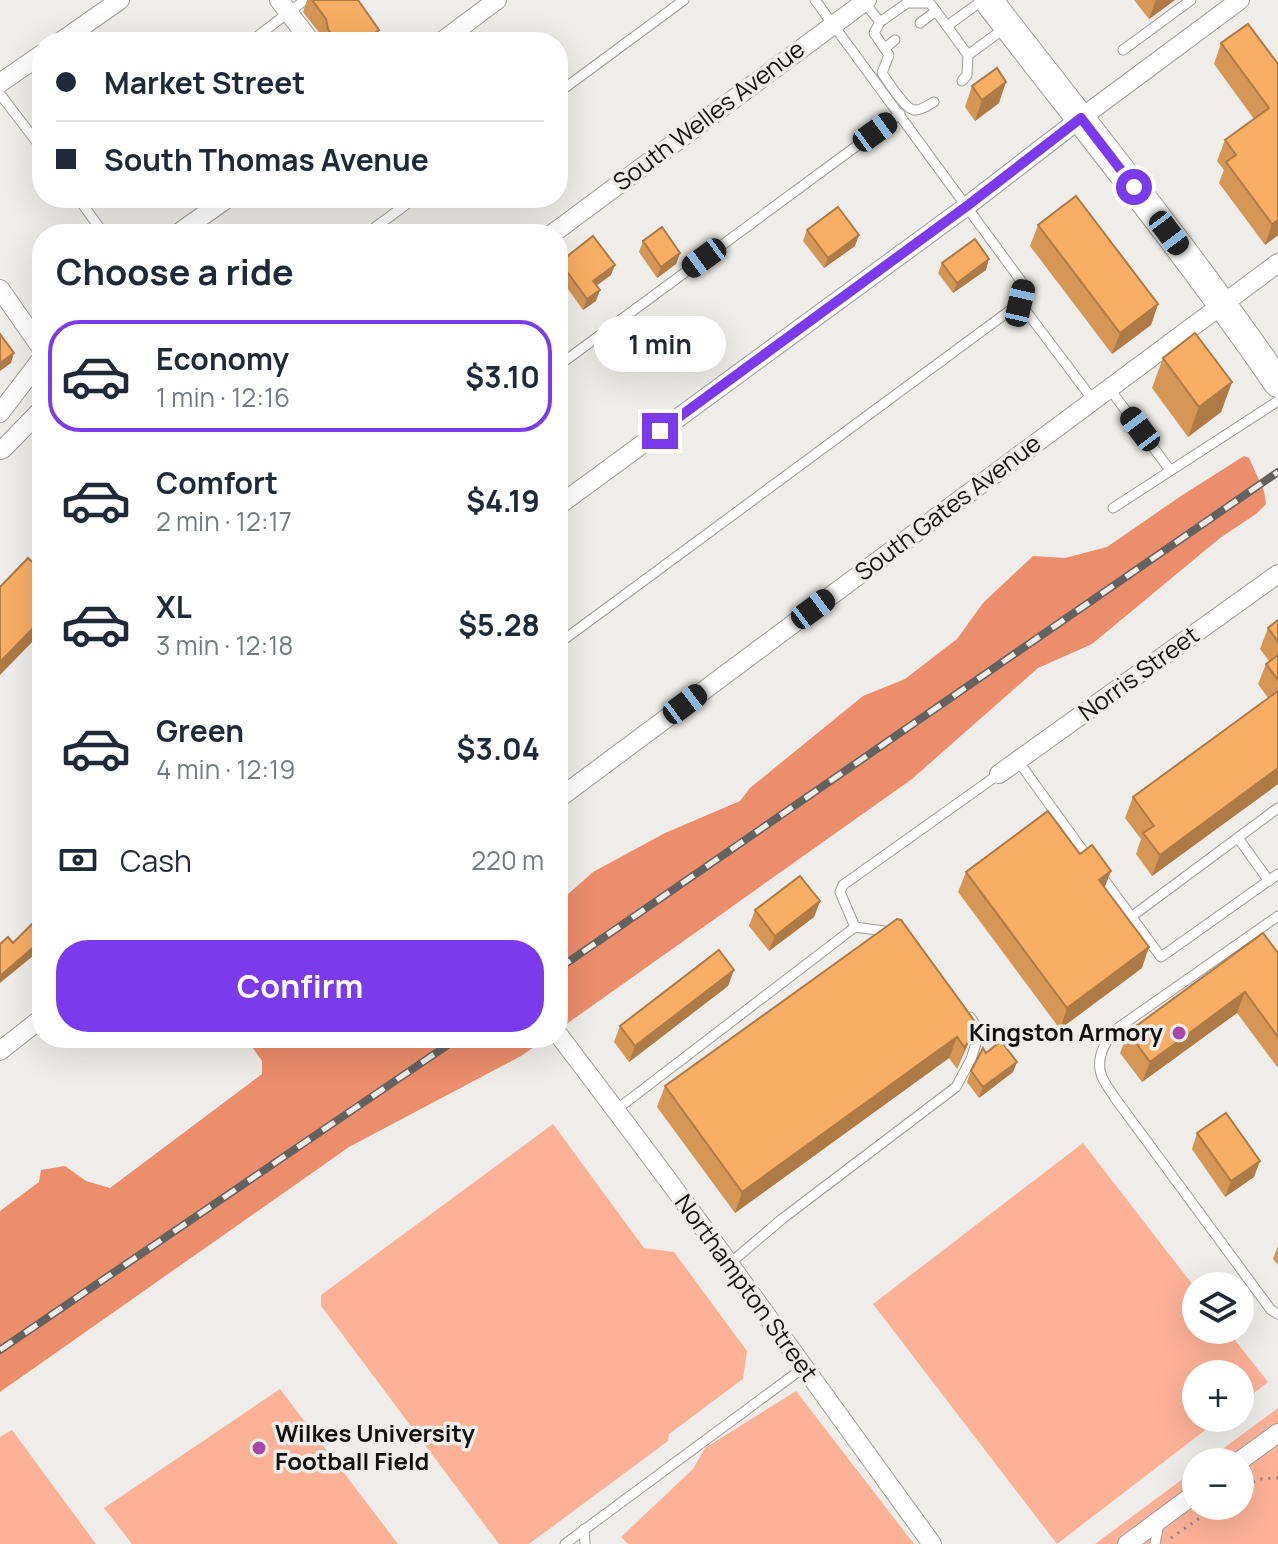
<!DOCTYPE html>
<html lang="en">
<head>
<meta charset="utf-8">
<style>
	body { margin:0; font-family:Manrope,sans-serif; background:#f2f2f3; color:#1f2937; height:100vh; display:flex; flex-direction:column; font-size:30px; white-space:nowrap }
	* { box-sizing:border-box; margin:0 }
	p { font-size:26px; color:#747a83 }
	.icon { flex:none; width:44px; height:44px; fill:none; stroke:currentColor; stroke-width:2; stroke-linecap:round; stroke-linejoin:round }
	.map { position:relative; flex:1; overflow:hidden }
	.panel { position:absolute; left:32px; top:224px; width:536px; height:824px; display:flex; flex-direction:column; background:#fff; border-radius:32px; box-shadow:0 8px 32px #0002 }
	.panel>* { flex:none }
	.hud { position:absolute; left:32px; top:32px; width:536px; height:176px; border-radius:32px; box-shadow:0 8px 32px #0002; display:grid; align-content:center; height:176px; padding:0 24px; background:#fff }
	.fabs { position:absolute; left:1182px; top:1272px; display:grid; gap:16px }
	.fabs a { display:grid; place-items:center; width:72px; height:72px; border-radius:50%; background:#fff; box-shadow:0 8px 32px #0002; font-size:40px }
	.end { position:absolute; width:36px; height:36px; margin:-18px; border:10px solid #7c3aed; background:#fff; box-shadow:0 0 0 4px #fff }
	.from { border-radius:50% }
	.bubble { position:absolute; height:56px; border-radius:28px; background:#fff; box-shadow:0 8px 32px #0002; font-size:26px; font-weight:700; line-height:56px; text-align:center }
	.car { position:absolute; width:24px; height:48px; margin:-24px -12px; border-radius:10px; box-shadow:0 0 6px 2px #0007; background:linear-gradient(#222 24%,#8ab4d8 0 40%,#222 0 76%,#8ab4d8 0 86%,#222 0) }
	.hud b { display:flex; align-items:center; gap:28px; height:76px; font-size:30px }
	.hud b+b { border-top:2px solid #e0e1e3 }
	.hud i { width:20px; height:20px; background:#1f2937 }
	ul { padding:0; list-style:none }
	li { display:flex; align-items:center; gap:24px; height:112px; margin:0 16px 12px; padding:0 8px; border:4px solid transparent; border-radius:32px }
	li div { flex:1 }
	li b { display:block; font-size:30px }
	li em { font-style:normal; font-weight:700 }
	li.selected { border-color:#7c3aed }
	li>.icon { width:72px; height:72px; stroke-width:1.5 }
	h2 { padding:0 24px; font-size:36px; line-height:96px }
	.pay { display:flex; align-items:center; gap:20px; height:88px; padding:0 24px; font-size:30px }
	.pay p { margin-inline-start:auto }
	.action { display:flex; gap:16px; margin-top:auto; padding:16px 24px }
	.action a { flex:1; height:92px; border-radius:32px; background:#7c3aed; color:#fff; font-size:32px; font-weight:700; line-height:92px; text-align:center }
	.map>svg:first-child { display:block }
	.green { fill:#fdb298 }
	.forest { fill:#ec8d6b }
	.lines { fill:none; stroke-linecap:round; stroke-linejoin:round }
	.service-casing { stroke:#9d9c99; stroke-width:11 }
	.minor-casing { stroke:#9d9c99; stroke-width:20 }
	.primary-casing { stroke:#9d9c99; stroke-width:30 }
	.path { stroke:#8a8986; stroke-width:3; stroke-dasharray:2 6; stroke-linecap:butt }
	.service { stroke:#fff; stroke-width:9 }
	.minor { stroke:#fff; stroke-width:18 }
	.primary { stroke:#fff; stroke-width:28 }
	.rail-casing { stroke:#636260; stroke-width:8 }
	.rail { stroke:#eeede9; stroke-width:5; stroke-dasharray:15; stroke-linecap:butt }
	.wall { fill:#d59656 }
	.shaded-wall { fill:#ae7a46 }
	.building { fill:#f8ae64; stroke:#ae7a46; stroke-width:2 }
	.route { stroke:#7c3aed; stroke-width:10 }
	.poi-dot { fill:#a846ac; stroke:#eeede9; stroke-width:3 }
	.labels { text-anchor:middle; stroke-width:7; stroke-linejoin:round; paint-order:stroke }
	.street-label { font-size:24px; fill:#121110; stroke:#eeede9 }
	.poi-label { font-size:24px; font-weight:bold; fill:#121110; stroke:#eeede9; text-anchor:end }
</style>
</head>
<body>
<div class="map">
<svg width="1278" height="1544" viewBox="0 0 1278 1544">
	<rect width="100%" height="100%" fill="#eeede9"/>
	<g class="green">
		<path d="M 553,1124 L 644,1248 L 674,1252 L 747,1351 L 743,1379 L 669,1434 L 668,1441 L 529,1544 L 499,1544 L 321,1306 L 321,1295 Z"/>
		<path d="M 1083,1143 L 1196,1289 L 1196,1330 L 1227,1330 L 1268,1382 L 1240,1404 L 1240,1374 L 1196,1374 L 1196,1418 L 1221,1418 L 1057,1544 L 873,1304 Z"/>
		<path d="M 280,1389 L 398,1544 L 132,1544 L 104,1508 Z"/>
		<path d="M 796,1391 L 914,1544 L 628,1544 L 621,1537 L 693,1469 L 705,1448 Z"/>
		<path d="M 1278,1408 L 1278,1544 L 1095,1544 L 1196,1469 L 1196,1506 L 1240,1506 L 1240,1462 L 1205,1462 Z"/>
		<path d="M 12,1430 L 96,1544 L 0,1544 L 0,1437 Z"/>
	</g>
	<g class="forest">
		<path d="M 1244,456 L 1249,458 L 1264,491 L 1266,504 L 1256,514 L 1220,538 L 1092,644 L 1038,668 L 912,779 L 558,1030 L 558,903 L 593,872 L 665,833 L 740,801 L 750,788 L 863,696 L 905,679 L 957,639 L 983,603 L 1033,556 L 1065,558 L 1107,547 L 1181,496 Z"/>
		<path d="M 246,1038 L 547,1038 L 521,1056 L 349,1147 L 0,1392 L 0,1211 L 39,1182 L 41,1170 L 65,1166 L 86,1181 L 110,1188 L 262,1074 L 262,1061 Z"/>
	</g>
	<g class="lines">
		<defs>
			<g id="service">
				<path d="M 864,2 L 880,22 L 907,3 L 930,3 L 968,55 L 1005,28"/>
				<path d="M 880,22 L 874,33 L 889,55 L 882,73 C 888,81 904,108 914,110 C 921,111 928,105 934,102"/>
				<path d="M 920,23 L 936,11"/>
				<path d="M 947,26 L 983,0"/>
				<path d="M 250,42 L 305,0"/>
				<path d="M 885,48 L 895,40"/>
				<path d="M 1123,50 L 1191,0"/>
				<path d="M 962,81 L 967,75 L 968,55"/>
				<path d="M 558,93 L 684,0"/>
				<path d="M 0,94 L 42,149"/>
				<path d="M 78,198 L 104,234"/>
				<path d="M 366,234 L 415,198"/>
				<path d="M 1020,303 L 1093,400"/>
				<path d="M 558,366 L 900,114"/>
				<path d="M 1109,388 L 1170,470"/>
				<path d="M 1113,508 L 1278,401"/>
				<path d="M 558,644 L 1020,303 L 1024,285 L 815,0"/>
				<path d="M 1018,761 L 1089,859"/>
				<path d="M 1238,838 L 1269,881"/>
				<path d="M 1100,874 L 1161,957 L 1278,874"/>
				<path d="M 1278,916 L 1115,1030 C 1105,1042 1096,1058 1101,1074 C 1103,1082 1111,1091 1115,1098 L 1271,1310 L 1278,1314"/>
				<path d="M 1131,917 L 1278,808"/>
				<path d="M 855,927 L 840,892 L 843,885 L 999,774"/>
				<path d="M 616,1110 L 855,927 L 891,932"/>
				<path d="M 729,1264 L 782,1219 L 956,1087 L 971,1059 L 980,1031 L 970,1017"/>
				<path d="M 584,1529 L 585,1544"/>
				<path d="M 565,1544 L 803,1368"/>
				<path d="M 1155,1544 L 1159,1524"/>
			</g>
			<g id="minor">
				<path d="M 279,0 L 311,42"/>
				<path d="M 60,42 L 120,0"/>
				<path d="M 441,42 L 497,0"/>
				<path d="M 0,83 L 42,54"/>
				<path d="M 177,234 L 228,198"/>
				<path d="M 552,234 L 867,0"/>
				<path d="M 0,289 L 42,349"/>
				<path d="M 0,413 L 42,358"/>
				<path d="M 0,450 L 3,449 L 42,409"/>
				<path d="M 558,506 L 967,206 L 1081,118 L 1240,0"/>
				<path d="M 999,774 L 1278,574"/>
				<path d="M 558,799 L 1278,263"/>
				<path d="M 558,1034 C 618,1113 678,1192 736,1273 C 802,1363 866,1454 932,1544"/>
				<path d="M 0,1051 L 42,1018"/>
				<path d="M 1238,1462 L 1278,1433"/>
				<path d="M 1127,1544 L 1196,1493"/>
			</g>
			<path id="primary" d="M 988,0 C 1086,127 1187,251 1278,383"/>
		</defs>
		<use href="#service" class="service-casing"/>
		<use href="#minor" class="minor-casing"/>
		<use href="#primary" class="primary-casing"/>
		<g class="path">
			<path d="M 1240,1491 L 1258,1479 L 1278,1478"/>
			<path d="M 1171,1538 L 1217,1506"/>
		</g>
		<use href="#service" class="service"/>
		<use href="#minor" class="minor"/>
		<use href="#primary" class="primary"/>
		<defs>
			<g id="rail">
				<path d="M 558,969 L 1278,472"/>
				<path d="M 0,1350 L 458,1038"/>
			</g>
		</defs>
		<use href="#rail" class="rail-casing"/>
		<use href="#rail" class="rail"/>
	</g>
	<g class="wall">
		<path d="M 307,0 L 358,0 L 375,42 L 322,42 L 321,35 L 303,12 Z"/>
		<path d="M 1134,0 L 1175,0 L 1149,19 Z"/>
		<path d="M 1221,43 L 1278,64 L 1278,235 L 1265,245 L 1219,183 L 1224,170 L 1217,161 L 1225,140 L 1254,119 L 1214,64 Z"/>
		<path d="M 972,86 L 999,103 L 975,121 L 965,107 Z"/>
		<path d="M 1038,225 L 1158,304 L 1151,325 L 1112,354 L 1030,246 Z"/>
		<path d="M 807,230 L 855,246 L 824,268 L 803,241 Z"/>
		<path d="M 643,241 L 680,253 L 676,264 L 657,278 L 639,252 Z"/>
		<path d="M 560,262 L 611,275 L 596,286 L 596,301 L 583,310 L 558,275 L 558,269 Z"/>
		<path d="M 942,263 L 986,270 L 953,293 L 938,273 Z"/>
		<path d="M 1163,358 L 1232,382 L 1221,412 L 1188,437 L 1152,388 Z"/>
		<path d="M 1278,620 L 1278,784 L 1152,876 L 1136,854 L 1141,839 L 1125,818 L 1133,797 L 1268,698 L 1258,684 L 1266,664 L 1269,661 L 1260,649 L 1268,628 Z"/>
		<path d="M 1080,854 L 1105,887 L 1142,968 L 1060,1029 L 958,892 L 966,872 Z"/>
		<path d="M 820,901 L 814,917 L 769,951 L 749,926 L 755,910 Z"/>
		<path d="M 42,914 L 42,957 L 38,961 L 33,956 L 13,943 Z"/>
		<path d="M 1278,953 L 1278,1068 L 1237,1013 L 1142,1082 L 1120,1053 L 1128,1032 Z"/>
		<path d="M 728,986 L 629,1062 L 614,1042 L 620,1026 Z"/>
		<path d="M 976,1023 L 957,1069 L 949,1058 L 735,1213 L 657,1107 L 665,1086 Z"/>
		<path d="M 986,1053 L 1017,1062 L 1013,1072 L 979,1098 L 967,1082 L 971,1071 Z"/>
		<path d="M 1197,1133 L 1254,1177 L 1225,1197 L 1192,1149 Z"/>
		<path d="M 1278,1246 L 1278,1265 L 1273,1259 Z"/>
	</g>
	<g class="shaded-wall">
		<path d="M 1156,0 L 1175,0 L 1149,19 Z"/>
		<path d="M 379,30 L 375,42 L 362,42 Z"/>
		<path d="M 1006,82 L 999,103 L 975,121 L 982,100 Z"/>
		<path d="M 1278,220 L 1278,235 L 1265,245 L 1272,224 Z"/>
		<path d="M 859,235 L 855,246 L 824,268 L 828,258 Z"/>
		<path d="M 680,253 L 676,264 L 657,278 L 661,267 Z"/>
		<path d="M 989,259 L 986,270 L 953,293 L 957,283 Z"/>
		<path d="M 615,265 L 611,275 L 589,291 L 593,281 Z"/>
		<path d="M 600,290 L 596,301 L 583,310 L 587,299 Z"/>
		<path d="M 1158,304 L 1151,325 L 1112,354 L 1120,333 Z"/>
		<path d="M 14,353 L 11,363 L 0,371 L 0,363 Z"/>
		<path d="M 1232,382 L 1221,412 L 1188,437 L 1199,407 Z"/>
		<path d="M 42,619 L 42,632 L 0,675 L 0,662 Z"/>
		<path d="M 1278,768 L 1278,784 L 1152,876 L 1160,855 Z"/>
		<path d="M 1111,871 L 1103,892 L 1099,880 Z"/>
		<path d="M 820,901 L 814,917 L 769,951 L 775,936 Z"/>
		<path d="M 36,945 L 33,956 L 0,983 L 0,976 Z"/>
		<path d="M 1149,947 L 1142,968 L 1060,1029 L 1067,1008 Z"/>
		<path d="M 734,970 L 728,986 L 629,1062 L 635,1046 Z"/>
		<path d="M 1245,992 L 1237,1013 L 1142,1082 L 1150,1062 Z"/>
		<path d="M 976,1023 L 968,1044 L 957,1069 L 965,1048 Z"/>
		<path d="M 957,1037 L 949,1058 L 735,1213 L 742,1192 Z"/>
		<path d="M 1017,1062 L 1013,1072 L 979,1098 L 983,1087 Z"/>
		<path d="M 1260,1161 L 1254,1177 L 1225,1197 L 1231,1181 Z"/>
	</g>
	<g class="building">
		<path d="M 312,0 L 358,0 L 379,30 L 362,42 L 337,42 L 328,29 L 326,19 Z"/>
		<path d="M 1248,24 L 1278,64 L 1278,220 L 1272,224 L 1226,162 L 1236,155 L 1225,140 L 1269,108 L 1221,43 Z"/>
		<path d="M 997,68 L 1006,82 L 982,100 L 972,86 Z"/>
		<path d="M 1076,196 L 1158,304 L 1120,333 L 1038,225 Z"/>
		<path d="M 838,207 L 859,235 L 828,258 L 807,230 Z"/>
		<path d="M 662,227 L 680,253 L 661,267 L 643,241 Z"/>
		<path d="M 593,236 L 615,265 L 593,281 L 600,290 L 587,299 L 560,262 Z"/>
		<path d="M 975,239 L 989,259 L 957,283 L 942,263 Z"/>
		<path d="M 1195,333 L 1232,382 L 1199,407 L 1163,358 Z"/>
		<path d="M 0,334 L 14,353 L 0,363 Z"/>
		<path d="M 28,558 L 42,571 L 42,619 L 0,662 L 0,587 Z"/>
		<path d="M 1278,620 L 1278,642 L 1268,628 Z"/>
		<path d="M 1278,655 L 1278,680 L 1266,664 Z"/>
		<path d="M 1278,691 L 1278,768 L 1160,855 L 1143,833 L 1154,826 L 1133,797 Z"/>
		<path d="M 1048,811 L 1080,854 L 1092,845 L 1111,871 L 1099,880 L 1149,947 L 1067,1008 L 966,872 Z"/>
		<path d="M 800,876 L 820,901 L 775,936 L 755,910 Z"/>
		<path d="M 42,914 L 42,950 L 36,945 L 0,976 L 0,944 L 8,937 L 13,943 Z"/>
		<path d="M 897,919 L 901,920 L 976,1023 L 965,1048 L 957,1037 L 742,1192 L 665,1086 Z"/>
		<path d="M 1263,933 L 1278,953 L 1278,1037 L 1245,992 L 1150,1062 L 1128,1032 Z"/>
		<path d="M 719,950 L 734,970 L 635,1046 L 620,1026 Z"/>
		<path d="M 1001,1041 L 1017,1062 L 983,1087 L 971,1071 L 983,1048 L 986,1053 Z"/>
		<path d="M 1226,1113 L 1260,1161 L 1231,1181 L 1197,1133 Z"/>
	</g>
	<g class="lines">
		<path class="route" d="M 660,431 L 967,206 L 1081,118 L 1134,187"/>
	</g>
	<g class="poi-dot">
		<circle cx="1179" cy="1033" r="8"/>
		<circle cx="259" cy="1448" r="8"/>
	</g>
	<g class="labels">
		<g class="street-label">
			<text transform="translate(709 116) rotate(-37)" y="8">South Welles Avenue</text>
			<text transform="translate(948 508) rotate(-37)" y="8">South Gates Avenue</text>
			<text transform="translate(1139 674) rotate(-36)" y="8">Norris Street</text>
			<text transform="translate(746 1288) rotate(54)" y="8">Northampton Street</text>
		</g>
		<g class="poi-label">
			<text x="1163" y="1041">Kingston Armory</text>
			<text x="275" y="1442" text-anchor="start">Wilkes University<tspan x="275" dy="28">Football Field</tspan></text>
		</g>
	</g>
</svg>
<div class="fabs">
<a><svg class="icon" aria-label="layers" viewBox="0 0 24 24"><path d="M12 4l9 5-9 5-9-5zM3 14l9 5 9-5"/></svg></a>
<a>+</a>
<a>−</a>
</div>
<i class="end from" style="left:1134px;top:187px"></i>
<i class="end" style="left:660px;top:431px"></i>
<div class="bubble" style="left:594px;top:316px;width:132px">1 min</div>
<i class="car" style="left:875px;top:132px;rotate:54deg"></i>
<i class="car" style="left:1169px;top:233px;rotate:143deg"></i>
<i class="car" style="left:704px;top:258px;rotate:234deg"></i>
<i class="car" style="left:1020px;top:303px;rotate:13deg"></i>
<i class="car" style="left:1140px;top:429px;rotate:323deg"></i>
<i class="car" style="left:813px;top:609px;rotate:53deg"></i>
<i class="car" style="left:685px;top:704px;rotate:53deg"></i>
<div class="hud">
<b><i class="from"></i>Market Street</b>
<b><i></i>South Thomas Avenue</b>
</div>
<section class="panel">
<h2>Choose a ride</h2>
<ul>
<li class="selected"><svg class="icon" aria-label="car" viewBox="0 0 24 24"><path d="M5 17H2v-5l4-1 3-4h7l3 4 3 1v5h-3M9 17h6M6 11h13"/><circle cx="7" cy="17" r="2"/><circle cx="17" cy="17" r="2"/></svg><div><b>Economy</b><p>1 min · 12:16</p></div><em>$3.10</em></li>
<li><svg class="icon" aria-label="car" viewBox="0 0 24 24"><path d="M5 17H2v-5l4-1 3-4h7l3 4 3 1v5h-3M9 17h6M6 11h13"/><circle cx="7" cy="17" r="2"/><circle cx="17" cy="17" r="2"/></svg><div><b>Comfort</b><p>2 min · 12:17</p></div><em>$4.19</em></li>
<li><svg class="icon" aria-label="car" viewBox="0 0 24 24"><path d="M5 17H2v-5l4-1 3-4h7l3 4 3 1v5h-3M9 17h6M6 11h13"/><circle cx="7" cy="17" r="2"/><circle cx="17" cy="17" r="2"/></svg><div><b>XL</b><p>3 min · 12:18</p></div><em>$5.28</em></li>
<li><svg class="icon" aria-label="car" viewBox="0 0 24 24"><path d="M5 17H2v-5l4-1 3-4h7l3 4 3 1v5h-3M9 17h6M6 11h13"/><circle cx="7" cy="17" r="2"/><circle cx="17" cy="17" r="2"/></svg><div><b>Green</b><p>4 min · 12:19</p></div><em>$3.04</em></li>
</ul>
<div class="pay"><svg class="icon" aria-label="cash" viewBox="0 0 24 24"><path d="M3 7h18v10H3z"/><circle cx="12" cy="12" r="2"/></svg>Cash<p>220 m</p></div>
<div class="action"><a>Confirm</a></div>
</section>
</div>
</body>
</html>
